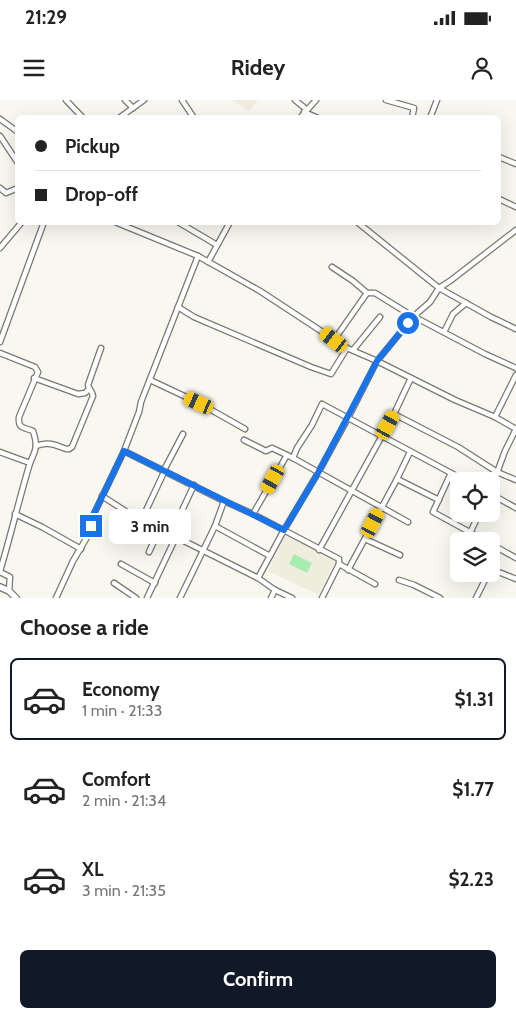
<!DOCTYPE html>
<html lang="en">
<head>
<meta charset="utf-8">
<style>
	body { margin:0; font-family:Cabin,sans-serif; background:#f6f6f6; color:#222; height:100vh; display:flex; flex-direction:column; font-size:19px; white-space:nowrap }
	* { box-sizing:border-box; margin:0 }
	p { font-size:16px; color:#767676 }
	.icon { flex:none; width:28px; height:28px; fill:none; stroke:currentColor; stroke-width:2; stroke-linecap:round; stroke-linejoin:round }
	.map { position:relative; height:498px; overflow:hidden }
	.sheet { display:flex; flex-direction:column; background:#fff; flex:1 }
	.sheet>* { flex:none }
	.guide { position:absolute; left:15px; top:15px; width:486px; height:110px; border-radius:8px; box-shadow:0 5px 20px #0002; display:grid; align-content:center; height:110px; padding:0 20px; background:#fff }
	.buttons { position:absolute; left:450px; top:372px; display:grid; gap:10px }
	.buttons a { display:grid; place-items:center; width:50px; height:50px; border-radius:8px; background:#fff; box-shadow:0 5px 20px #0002; font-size:25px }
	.end { position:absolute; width:22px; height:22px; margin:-11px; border:6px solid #1a73e8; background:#fff; box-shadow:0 0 0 2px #fff }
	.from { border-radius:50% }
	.bubble { position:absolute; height:35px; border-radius:8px; background:#fff; box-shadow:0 5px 20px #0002; font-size:16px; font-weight:700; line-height:35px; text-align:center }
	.car { position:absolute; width:15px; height:30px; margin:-15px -8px; border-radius:6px; box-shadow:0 0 4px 1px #0007; background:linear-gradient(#f5c518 24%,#345 0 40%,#f5c518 0 76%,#345 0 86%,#f5c518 0) }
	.guide b { display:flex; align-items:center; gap:18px; height:48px; font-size:19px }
	.guide b+b { border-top:1px solid #e0e0e0 }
	.guide i { width:12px; height:12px; background:#222 }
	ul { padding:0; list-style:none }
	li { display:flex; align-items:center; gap:15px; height:82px; margin:0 10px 8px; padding:0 10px; border:2px solid transparent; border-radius:8px }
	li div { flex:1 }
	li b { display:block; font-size:19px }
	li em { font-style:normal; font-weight:700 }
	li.selected { border-color:#111827 }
	li>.icon { width:45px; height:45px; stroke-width:1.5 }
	h2 { padding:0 20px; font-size:22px; line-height:60px }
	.button { display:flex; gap:10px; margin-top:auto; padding:10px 20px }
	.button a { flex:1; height:58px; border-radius:8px; background:#111827; color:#fff; font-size:20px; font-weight:700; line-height:58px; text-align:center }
	.status { display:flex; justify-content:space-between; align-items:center; height:35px; padding:0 25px; background:#fff; direction:ltr }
	.status svg { height:14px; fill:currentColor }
	header { display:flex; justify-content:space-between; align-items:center; height:65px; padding:0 20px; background:#fff; font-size:22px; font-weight:700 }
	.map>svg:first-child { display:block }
	.built { fill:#efedde }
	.green { fill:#a8ecaf }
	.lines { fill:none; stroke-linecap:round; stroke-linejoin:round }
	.minor-casing { stroke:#797771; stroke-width:7 }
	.tertiary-casing { stroke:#797771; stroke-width:8 }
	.minor { stroke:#fff; stroke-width:4.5 }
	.tertiary { stroke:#fff; stroke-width:5.5 }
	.route { stroke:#1a73e8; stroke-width:6 }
</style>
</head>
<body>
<div class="status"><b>21:29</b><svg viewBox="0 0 49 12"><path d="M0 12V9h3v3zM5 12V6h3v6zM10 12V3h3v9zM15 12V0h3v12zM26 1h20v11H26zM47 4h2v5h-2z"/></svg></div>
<header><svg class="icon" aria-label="menu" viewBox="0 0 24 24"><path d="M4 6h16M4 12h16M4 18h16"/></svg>Ridey<svg class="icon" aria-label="person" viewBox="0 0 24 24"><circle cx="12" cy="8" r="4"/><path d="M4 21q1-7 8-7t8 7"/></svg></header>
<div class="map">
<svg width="516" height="498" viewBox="0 0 516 498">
	<rect width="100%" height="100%" fill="#f9f8f0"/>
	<g class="built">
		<path d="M 232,0 L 258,0 L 249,11 Z"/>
		<path d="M 285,435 L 336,459 L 319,495 L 268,471 Z"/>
	</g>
	<path class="green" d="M 294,454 L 312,463 L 307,473 L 289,464 Z"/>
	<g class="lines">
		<defs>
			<g id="minor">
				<path d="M 66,0 L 83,18"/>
				<path d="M 125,0 L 133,8"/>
				<path d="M 182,0 L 194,18"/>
				<path d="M 295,0 L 306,9"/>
				<path d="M 386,0 L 414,8 L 412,18"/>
				<path d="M 304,12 L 318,18"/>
				<path d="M 119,18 L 144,0"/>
				<path d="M 300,18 L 316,0"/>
				<path d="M 430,18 L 437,0"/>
				<path d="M 0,19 L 18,32"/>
				<path d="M 0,36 L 18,63"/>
				<path d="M 499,57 L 516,64"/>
				<path d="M 0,88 L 6,93 L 18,88"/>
				<path d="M 499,99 L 516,107"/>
				<path d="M 115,122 L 198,156 L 260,191 L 347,248 L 377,261 L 455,300 L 495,317 L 516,329"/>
				<path d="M 178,122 L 217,145"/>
				<path d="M 357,122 L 439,188 L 491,217 L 516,229"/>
				<path d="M 0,148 L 22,122"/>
				<path d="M 208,162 L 230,122"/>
				<path d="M 332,167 L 353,181 L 367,193 L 375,193 L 409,214 L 485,254 L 516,268"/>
				<path d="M 178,207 L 194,217 L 311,267 L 331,274 L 347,248"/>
				<path d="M 444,232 L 453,214 L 466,203"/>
				<path d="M 334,240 L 367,193"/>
				<path d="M 0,242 L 44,122"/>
				<path d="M 353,250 L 380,217"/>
				<path d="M 0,253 L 35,267 L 38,272 L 19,317 C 18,329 23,327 33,331 C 38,346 36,350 30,363 L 0,352"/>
				<path d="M 34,278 L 78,294 L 85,293 L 89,289"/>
				<path d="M 150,280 L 199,303 L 245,329"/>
				<path d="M 394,314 L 458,347 L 497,372 L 516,380"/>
				<path d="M 495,317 L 516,275"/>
				<path d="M 244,340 L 266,351 L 272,348 L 293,358 L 297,348 L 312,325 L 322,304 L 466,381"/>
				<path d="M 36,346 C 47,341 56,345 66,349 L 69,349 L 72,347 L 93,296 C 92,291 89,289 88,285 L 101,248"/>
				<path d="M 124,351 L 224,401 L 253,414 L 339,459 L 339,464 L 375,484"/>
				<path d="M 293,358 L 408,422"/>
				<path d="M 164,370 L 183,334"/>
				<path d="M 451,373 L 433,412 L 486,441"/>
				<path d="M 397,379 L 439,400"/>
				<path d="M 491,389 L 505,351 L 516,329"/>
				<path d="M 491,394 L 516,408"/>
				<path d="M 102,396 L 130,414 L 143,417 L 176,437 L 258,478 L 275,490 L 292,498"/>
				<path d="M 15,414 L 42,427 L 81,449"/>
				<path d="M 253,414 L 287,355"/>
				<path d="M 143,417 L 165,370"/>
				<path d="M 215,426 L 270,456"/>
				<path d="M 122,427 L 130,414"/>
				<path d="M 470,433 L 479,414"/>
				<path d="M 171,434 L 194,385"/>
				<path d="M 365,439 L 400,455"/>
				<path d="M 491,444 L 516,458"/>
				<path d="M 319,450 L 394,314 L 411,278"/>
				<path d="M 149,452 L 160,428"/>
				<path d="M 121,464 L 155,483"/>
				<path d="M 491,469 L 516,479"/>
				<path d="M 348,470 L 397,379 L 410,352"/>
				<path d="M 0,471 C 11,435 19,399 30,363"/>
				<path d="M 0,472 L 10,477 L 9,491"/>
				<path d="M 258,478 L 284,430 L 318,373 L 348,318 L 377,261 L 414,216 L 430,202 L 439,188 L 450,181 L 516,130"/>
				<path d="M 399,480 L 414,485 L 440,498"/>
				<path d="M 114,483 L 136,498"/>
				<path d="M 56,498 L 73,461 L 90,432 L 91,420 L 124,351 L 139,312 L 141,302 L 198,156"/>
				<path d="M 147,498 L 176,437"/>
				<path d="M 180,498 L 215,426 L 224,401"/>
				<path d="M 271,498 L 275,490"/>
				<path d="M 322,498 L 339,464"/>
				<path d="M 476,498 L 488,474"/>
			</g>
			<path id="tertiary" d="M 0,487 L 9,491 L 16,498"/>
		</defs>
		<use href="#minor" class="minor-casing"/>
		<use href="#tertiary" class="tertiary-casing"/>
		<use href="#minor" class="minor"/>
		<use href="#tertiary" class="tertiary"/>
	</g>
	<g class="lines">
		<path class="route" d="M 91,426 L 91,420 L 124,351 L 284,430 L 318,373 L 377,261 L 408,223"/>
	</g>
</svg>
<div class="buttons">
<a><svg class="icon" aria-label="locate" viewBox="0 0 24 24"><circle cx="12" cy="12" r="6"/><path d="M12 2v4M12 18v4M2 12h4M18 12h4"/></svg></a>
<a><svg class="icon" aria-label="layers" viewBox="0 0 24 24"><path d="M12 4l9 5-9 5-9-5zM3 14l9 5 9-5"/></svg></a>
</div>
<i class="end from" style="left:408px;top:223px"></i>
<i class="end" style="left:91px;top:426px"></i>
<div class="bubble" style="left:109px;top:409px;width:82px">3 min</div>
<i class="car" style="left:334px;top:240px;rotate:307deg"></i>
<i class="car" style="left:199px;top:303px;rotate:294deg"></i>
<i class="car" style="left:388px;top:325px;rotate:29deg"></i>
<i class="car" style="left:273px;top:379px;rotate:209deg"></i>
<i class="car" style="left:373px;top:423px;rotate:28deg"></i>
<div class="guide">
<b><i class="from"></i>Pickup</b>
<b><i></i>Drop-off</b>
</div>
</div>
<section class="sheet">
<h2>Choose a ride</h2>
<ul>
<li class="selected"><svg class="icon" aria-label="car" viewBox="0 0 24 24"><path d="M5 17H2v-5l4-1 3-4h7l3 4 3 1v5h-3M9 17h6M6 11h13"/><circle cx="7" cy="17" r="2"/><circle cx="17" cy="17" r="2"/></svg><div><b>Economy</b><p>1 min · 21:33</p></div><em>$1.31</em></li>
<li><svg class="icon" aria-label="car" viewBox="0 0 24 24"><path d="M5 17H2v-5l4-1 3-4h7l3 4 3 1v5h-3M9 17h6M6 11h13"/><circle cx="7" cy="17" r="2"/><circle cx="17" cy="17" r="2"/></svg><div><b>Comfort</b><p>2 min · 21:34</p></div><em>$1.77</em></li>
<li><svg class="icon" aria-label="car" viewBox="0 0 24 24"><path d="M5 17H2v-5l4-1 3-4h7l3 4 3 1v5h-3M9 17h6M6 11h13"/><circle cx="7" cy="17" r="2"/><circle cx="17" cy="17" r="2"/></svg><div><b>XL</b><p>3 min · 21:35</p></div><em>$2.23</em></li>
</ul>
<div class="button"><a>Confirm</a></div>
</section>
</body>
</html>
